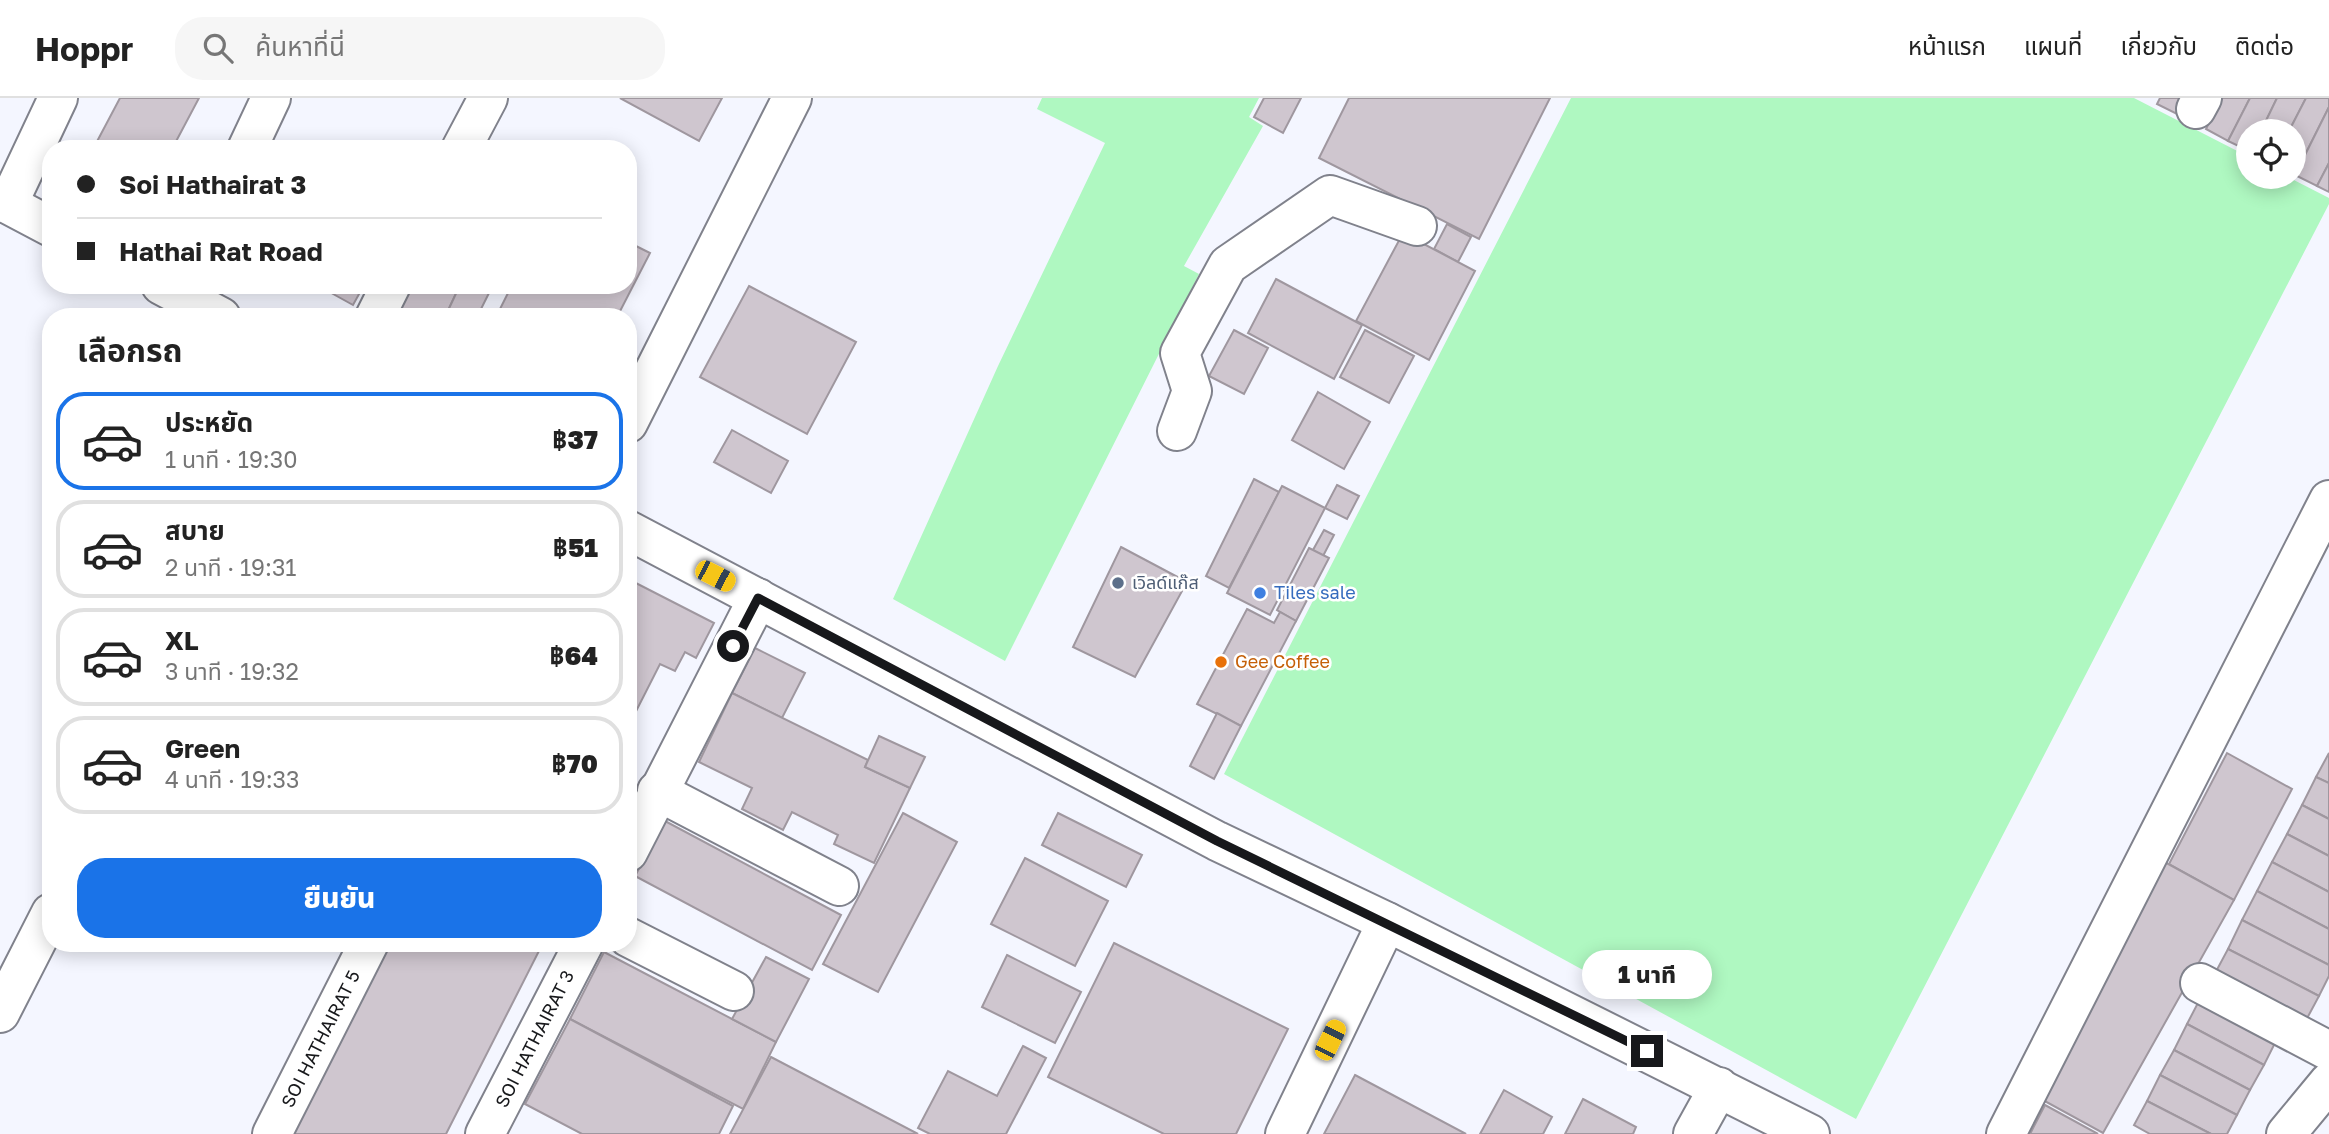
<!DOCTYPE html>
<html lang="th">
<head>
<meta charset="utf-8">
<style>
	body { margin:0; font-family:"Golos Text","Noto Sans Thai",sans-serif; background:#f6f6f6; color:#222; height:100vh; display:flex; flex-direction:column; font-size:26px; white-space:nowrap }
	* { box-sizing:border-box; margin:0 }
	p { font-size:23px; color:#767676 }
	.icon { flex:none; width:38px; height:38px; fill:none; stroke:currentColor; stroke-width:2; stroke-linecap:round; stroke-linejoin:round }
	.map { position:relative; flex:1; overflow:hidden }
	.panel { position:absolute; left:42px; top:210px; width:595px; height:644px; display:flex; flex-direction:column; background:#fff; border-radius:28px; box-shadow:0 4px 18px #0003 }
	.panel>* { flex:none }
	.guide { position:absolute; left:42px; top:42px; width:595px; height:154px; border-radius:28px; box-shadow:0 4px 18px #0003; display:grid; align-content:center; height:154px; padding:0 35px; background:#fff }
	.fabs { position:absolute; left:2236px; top:21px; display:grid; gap:14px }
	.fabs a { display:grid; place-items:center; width:70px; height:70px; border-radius:50%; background:#fff; box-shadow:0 4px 18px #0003; font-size:35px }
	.end { position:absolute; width:32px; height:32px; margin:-16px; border:9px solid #17181b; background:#fff; box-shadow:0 0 0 4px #fff }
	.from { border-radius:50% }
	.bubble { position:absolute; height:49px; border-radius:24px; background:#fff; box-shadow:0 4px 18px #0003; font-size:23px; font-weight:800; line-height:49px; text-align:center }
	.car { position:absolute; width:21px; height:42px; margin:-21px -10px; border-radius:9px; box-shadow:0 0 5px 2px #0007; background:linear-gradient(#f5c518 24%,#345 0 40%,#f5c518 0 76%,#345 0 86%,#f5c518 0) }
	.guide b { display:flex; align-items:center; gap:24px; height:66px; font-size:26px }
	.guide b+b { border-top:2px solid #e0e0e0 }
	.guide i { width:18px; height:18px; background:#222 }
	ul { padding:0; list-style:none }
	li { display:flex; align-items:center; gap:21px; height:98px; margin:0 14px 10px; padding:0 21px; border:4px solid #e0e0e0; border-radius:28px }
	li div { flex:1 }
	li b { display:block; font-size:26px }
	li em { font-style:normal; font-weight:800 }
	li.selected { border-color:#1a73e8 }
	li>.icon { width:63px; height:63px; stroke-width:1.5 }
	h2 { padding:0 35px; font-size:32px; line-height:84px }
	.cta { display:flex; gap:14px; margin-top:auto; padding:14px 35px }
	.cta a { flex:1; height:80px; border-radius:28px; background:#1a73e8; color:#fff; font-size:28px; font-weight:800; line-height:80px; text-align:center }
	header { display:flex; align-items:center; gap:42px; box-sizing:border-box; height:98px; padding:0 35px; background:#fff; border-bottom:2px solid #e0e0e0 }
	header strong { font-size:33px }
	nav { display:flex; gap:38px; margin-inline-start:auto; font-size:24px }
	.search { width:490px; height:63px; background:#f6f6f6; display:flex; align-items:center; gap:18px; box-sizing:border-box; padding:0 24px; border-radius:28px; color:#767676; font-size:26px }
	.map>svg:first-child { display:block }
	.green { fill:#aff8c1 }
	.building { fill:#cfc6cf; stroke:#9f979f; stroke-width:2 }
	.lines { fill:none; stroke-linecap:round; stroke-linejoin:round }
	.minor-casing { stroke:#80828c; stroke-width:42 }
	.major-casing { stroke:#80828c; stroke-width:42 }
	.minor { stroke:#fff; stroke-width:38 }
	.major { stroke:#fff; stroke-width:38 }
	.route { stroke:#17181b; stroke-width:9 }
	.service-dot { fill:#5c6f8a; stroke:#fff; stroke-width:2.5 }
	.shop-dot { fill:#3f7fe0; stroke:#fff; stroke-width:2.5 }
	.food-dot { fill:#e8710a; stroke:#fff; stroke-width:2.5 }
	.labels { text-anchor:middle; stroke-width:5; stroke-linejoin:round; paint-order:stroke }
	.service-label { font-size:18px; fill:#4e5e75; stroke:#fff; text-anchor:start }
	.shop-label { font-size:18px; fill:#366cbe; stroke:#fff; text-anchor:start }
	.food-label { font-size:18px; fill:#c56008; stroke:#fff; text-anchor:start }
	.street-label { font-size:18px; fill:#17181b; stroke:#fff }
</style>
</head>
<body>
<header>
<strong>Hoppr</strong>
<div class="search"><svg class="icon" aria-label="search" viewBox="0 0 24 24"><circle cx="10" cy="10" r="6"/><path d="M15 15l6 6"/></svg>ค้นหาที่นี่</div>
<nav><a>หน้าแรก</a><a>แผนที่</a><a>เกี่ยวกับ</a><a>ติดต่อ</a></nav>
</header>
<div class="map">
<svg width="2329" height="1036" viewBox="0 0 2329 1036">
	<rect width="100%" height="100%" fill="#f4f6ff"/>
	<g class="green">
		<path d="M 1042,0 L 1259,0 L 1249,19 L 1263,28 L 1184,168 L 1199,176 L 1005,563 L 893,501 L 998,268 L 1105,45 L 1037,11 Z"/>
		<path d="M 1571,0 L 2134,0 L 2249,59 L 2249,79 L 2288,79 L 2329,100 L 2329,106 L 1856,1021 L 1224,676 Z"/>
	</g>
	<g class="building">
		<path d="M 120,0 L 199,0 L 172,51 L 93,51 Z"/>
		<path d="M 620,0 L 722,0 L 699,43 Z"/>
		<path d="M 1264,0 L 1301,0 L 1283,35 L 1254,19 Z"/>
		<path d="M 1349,0 L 1550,0 L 1479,141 L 1319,60 Z"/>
		<path d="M 2160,0 L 2188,0 L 2179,17 L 2157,6 Z"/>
		<path d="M 2221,0 L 2250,0 L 2228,43 L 2206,31 Z"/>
		<path d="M 2250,0 L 2277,0 L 2261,33 L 2249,33 L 2249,53 L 2228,43 Z"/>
		<path d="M 2277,0 L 2306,0 L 2289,33 L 2261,33 Z"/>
		<path d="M 2306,0 L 2329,0 L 2329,9 L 2295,77 L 2294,33 L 2289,33 Z"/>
		<path d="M 2329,9 L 2329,65 L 2317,88 L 2295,77 Z"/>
		<path d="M 2329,65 L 2329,94 L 2317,88 Z"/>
		<path d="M 1447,126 L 1471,139 L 1458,164 L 1434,151 Z"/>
		<path d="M 1403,135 L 1475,173 L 1429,262 L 1356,223 Z"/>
		<path d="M 628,144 L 650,155 L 617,219 L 496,219 L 512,187 L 628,187 Z"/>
		<path d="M 1276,181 L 1362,227 L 1334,281 L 1248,235 Z"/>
		<path d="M 317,187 L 364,187 L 353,207 Z"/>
		<path d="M 412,187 L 460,187 L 445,219 L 397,219 Z"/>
		<path d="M 460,187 L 493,187 L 477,219 L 445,219 Z"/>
		<path d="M 749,188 L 856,244 L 807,336 L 700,279 Z"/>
		<path d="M 1234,232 L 1268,250 L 1244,296 L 1209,278 Z"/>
		<path d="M 1365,232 L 1414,258 L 1389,305 L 1340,279 Z"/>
		<path d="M 1318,294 L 1370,324 L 1344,371 L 1292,342 Z"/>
		<path d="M 732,332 L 788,363 L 771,395 L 714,364 Z"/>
		<path d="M 1254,381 L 1279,394 L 1229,490 L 1206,478 Z"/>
		<path d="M 1337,387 L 1359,398 L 1347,421 L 1325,410 Z"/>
		<path d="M 1282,388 L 1325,410 L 1270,517 L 1227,495 Z"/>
		<path d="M 1324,432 L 1334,437 L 1323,458 L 1313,452 Z"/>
		<path d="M 1121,449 L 1187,484 L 1135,579 L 1073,549 Z"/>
		<path d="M 1309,450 L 1329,460 L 1296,523 L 1277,512 Z"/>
		<path d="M 628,481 L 714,525 L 696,560 L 685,554 L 675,573 L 660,566 L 628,629 Z"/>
		<path d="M 1247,511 L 1274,525 L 1280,514 L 1296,523 L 1241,628 L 1197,606 Z"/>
		<path d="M 755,550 L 805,575 L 782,620 L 732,595 Z"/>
		<path d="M 732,595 L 868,662 L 865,669 L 910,690 L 874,765 L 834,746 L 838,737 L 792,714 L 783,732 L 742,711 L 752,690 L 699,664 Z"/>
		<path d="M 1217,615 L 1241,628 L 1214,681 L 1190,668 Z"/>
		<path d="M 879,638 L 925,659 L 910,690 L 865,669 Z"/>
		<path d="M 2227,655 L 2292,691 L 2234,802 L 2169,766 Z"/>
		<path d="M 2329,655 L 2329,685 L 2316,679 Z"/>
		<path d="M 2316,679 L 2329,685 L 2329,721 L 2302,707 Z"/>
		<path d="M 2302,707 L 2329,721 L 2329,758 L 2287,736 Z"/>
		<path d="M 903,715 L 957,744 L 878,894 L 823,866 Z"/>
		<path d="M 1058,715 L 1142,757 L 1126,789 L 1042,747 Z"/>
		<path d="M 665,723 L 841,817 L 812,872 L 635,778 Z"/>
		<path d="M 2287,736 L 2329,758 L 2329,794 L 2272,764 Z"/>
		<path d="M 1025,760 L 1108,803 L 1075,868 L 991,826 Z"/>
		<path d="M 2161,762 L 2234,802 L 2103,1035 L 2041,1001 Z"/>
		<path d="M 2272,764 L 2329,794 L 2329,831 L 2257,793 Z"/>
		<path d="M 2257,793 L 2329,831 L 2329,867 L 2242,822 Z"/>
		<path d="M 2242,822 L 2329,867 L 2329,878 L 2319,898 L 2228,851 Z"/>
		<path d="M 381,845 L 543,845 L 446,1036 L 281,1036 Z"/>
		<path d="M 1114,845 L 1288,931 L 1236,1036 L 1164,1036 L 1048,979 Z"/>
		<path d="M 2228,851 L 2319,898 L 2304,926 L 2213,879 Z"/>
		<path d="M 604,854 L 776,944 L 743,1011 L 570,921 Z"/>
		<path d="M 1007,857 L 1081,894 L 1055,945 L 982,909 Z"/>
		<path d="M 766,859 L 809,881 L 776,944 L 732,921 Z"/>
		<path d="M 2200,901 L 2277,941 L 2264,967 L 2187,926 Z"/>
		<path d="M 570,921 L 733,1008 L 719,1036 L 582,1036 L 525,1006 Z"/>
		<path d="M 2187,926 L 2264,967 L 2250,992 L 2174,952 Z"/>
		<path d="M 1023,948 L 1046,960 L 1006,1036 L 930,1036 L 918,1030 L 948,973 L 997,998 Z"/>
		<path d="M 2174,952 L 2250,992 L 2237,1017 L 2160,977 Z"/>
		<path d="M 771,959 L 918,1036 L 730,1036 Z"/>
		<path d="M 1355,977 L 1466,1036 L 1324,1036 Z"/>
		<path d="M 2160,977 L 2237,1017 L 2227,1036 L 2211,1036 L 2147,1003 Z"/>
		<path d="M 1504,992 L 1552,1019 L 1543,1036 L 1480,1036 Z"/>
		<path d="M 1583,1001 L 1636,1029 L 1633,1036 L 1565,1036 Z"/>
		<path d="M 2147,1003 L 2211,1036 L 2150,1036 L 2134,1027 Z"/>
		<path d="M 2045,1007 L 2098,1036 L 2030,1036 Z"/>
	</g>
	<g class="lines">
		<defs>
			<g id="minor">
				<path d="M 2196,11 L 2202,0"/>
				<path d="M 247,51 L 271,0"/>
				<path d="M 461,51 L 488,0"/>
				<path d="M 8,106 L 58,0"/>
				<path d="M 375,219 L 391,187"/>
				<path d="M 628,325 L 792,0"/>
				<path d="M 1177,333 L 1192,293 L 1180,255 L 1228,167 L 1330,97 L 1417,128"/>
				<path d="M 657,693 L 839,788"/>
				<path d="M 628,754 L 758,500"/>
				<path d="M 628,839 L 734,893"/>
				<path d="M 2200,885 L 2329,953"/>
				<path d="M 0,915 L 51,815"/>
				<path d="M 272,1036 L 369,845"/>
				<path d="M 485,1036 L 584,845"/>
				<path d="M 1285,1036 L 1387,824"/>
				<path d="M 1693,1036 L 1719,989"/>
				<path d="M 2006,1036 L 2329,402"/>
				<path d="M 2286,1036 L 2329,984"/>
			</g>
			<g id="major">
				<path d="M 0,102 L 51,129"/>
				<path d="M 161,187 L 221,219"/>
				<path d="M 628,432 L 1217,743 L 1387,824 L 1810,1036"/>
			</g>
		</defs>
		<use href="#minor" class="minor-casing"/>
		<use href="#major" class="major-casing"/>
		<use href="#minor" class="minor"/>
		<use href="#major" class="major"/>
	</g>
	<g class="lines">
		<path class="route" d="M 733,548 L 758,500 L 1217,743 L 1647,953"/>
	</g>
	<circle class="service-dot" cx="1118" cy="485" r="7"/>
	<circle class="shop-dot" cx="1260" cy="495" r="7"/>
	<circle class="food-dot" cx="1221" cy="564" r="7"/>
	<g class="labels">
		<g class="service-label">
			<text x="1132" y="491">เวิลด์แก๊ส</text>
		</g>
		<g class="shop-label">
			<text x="1274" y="501">Tiles sale</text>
		</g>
		<g class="food-label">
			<text x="1235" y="570">Gee Coffee</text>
		</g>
		<g class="street-label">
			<text transform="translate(321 941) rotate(-63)" y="6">SOI HATHAIRAT 5</text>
			<text transform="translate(535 941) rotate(-63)" y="6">SOI HATHAIRAT 3</text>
		</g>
	</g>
</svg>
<div class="fabs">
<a><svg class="icon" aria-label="locate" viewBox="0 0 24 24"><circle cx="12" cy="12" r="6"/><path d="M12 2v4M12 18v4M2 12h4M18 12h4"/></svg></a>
</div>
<i class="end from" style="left:733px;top:548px"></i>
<i class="end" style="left:1647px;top:953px"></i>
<div class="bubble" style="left:1582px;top:852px;width:130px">1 นาที</div>
<i class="car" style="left:715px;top:478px;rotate:117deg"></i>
<i class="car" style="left:1330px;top:942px;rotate:26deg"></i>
<div class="guide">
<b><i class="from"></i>Soi Hathairat 3</b>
<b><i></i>Hathai Rat Road</b>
</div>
<section class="panel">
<h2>เลือกรถ</h2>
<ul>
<li class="selected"><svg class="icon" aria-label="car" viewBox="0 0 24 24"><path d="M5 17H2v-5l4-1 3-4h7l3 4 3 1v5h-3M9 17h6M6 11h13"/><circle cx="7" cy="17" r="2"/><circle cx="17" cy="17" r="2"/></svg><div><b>ประหยัด</b><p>1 นาที · 19:30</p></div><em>฿37</em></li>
<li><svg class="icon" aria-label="car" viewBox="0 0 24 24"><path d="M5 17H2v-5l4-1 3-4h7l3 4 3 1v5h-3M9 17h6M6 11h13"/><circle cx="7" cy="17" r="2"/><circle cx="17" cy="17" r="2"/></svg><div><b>สบาย</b><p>2 นาที · 19:31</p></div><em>฿51</em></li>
<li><svg class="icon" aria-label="car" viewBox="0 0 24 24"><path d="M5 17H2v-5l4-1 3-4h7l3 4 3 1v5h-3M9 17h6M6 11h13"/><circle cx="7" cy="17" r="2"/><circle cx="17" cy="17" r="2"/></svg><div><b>XL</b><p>3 นาที · 19:32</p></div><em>฿64</em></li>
<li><svg class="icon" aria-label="car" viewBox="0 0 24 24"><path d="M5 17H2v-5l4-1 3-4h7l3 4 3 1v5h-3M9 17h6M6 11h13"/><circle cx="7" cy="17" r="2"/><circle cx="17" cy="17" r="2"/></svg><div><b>Green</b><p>4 นาที · 19:33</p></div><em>฿70</em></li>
</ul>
<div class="cta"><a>ยืนยัน</a></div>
</section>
</div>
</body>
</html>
